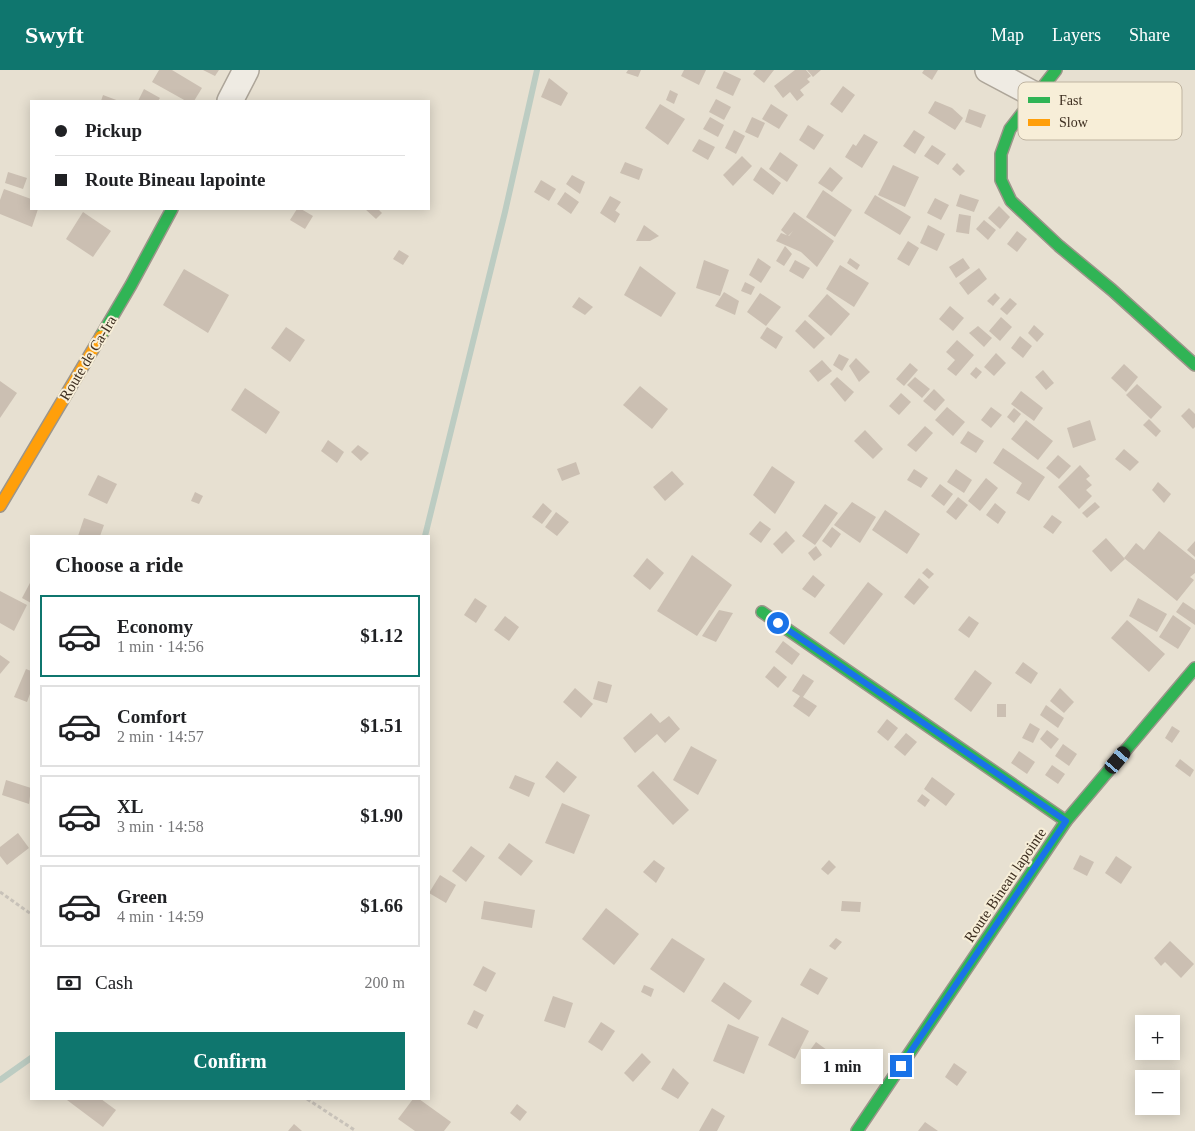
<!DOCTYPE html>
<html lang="en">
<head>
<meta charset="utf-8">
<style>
	body { margin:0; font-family:"Times New Roman",serif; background:#f2f2f2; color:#202124; height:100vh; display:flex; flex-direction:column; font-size:19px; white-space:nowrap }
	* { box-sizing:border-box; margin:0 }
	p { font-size:16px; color:#757577 }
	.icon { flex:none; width:28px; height:28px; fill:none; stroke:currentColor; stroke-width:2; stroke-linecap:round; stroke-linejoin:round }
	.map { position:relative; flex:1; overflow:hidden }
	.details { position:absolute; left:30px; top:465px; width:400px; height:565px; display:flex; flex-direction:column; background:#fff; border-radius:0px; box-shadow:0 2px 12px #0003 }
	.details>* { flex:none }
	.top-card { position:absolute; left:30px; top:30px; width:400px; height:110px; border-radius:0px; box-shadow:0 2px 12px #0003; display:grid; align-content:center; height:110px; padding:0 25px; background:#fff }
	.buttons { position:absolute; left:1135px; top:945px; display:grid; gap:10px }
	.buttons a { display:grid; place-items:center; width:45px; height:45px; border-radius:0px; background:#fff; box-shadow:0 2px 12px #0003; font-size:25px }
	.end { position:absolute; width:22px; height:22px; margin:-11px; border:6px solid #1a73e8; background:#fff; box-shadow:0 0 0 2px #fff }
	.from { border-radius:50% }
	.bubble { position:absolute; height:35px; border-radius:0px; background:#fff; box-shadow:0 2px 12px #0003; font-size:16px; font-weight:700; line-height:35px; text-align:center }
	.car { position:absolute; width:15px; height:30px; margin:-15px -8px; border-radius:6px; box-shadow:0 0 4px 1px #0007; background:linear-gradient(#222 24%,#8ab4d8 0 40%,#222 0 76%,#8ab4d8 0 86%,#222 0) }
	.top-card b { display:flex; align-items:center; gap:18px; height:48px; font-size:19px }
	.top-card b+b { border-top:1px solid #e0e0e0 }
	.top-card i { width:12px; height:12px; background:#202124 }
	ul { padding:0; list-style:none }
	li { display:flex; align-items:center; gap:15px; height:82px; margin:0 10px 8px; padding:0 15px; border:2px solid #e0e0e0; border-radius:0px }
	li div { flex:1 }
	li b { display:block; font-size:19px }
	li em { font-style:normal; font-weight:700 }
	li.active { border-color:#0f766e }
	li>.icon { width:45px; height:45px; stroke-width:1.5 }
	h2 { padding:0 25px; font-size:22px; line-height:60px }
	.pay { display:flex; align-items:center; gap:12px; height:55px; padding:0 25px; font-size:19px }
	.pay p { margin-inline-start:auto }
	.cta { display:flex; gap:10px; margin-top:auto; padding:10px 25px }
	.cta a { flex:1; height:58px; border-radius:0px; background:#0f766e; color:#fff; font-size:20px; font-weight:700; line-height:58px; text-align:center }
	header { display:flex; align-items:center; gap:30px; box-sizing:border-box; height:70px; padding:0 25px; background:#0f766e; color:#fff }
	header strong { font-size:24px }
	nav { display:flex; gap:28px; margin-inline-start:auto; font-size:18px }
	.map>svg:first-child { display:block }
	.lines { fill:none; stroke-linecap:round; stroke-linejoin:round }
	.stream { stroke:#bcccc2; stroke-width:6 }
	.building { fill:#cbbfb2 }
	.street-casing { stroke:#ada599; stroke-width:28 }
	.fast-casing { stroke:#9c958a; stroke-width:14 }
	.slow-casing { stroke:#9c958a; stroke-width:14 }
	.path { stroke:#c8c2b9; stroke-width:3; stroke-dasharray:4 2.5; stroke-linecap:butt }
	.street { stroke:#efebe3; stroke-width:25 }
	.fast { stroke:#30b455; stroke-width:11 }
	.slow { stroke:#ff9f0a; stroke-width:11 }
	.route { stroke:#1a73e8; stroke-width:6 }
	.labels { text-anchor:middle; stroke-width:4; stroke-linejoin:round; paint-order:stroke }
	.street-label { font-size:15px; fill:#3d2e20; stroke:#f7eed8 }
	.key { fill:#f7eed8; stroke:#bfb4a1; stroke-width:1 }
	.key-label { font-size:14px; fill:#3d2e20 }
</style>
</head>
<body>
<header>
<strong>Swyft</strong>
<nav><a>Map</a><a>Layers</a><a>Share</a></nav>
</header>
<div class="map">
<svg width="1195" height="1061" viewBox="0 0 1195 1061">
	<rect width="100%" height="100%" fill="#e7e0d1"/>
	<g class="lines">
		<g class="stream">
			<path d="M 425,466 L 505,142 L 537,0"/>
			<path d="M 0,1010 L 31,988"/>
		</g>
	</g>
	<g class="building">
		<path d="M 159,0 L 172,0 L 202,18 L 194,31 L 186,31 L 152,12 Z"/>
		<path d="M 203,0 L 219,0 L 215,6 Z"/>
		<path d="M 628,0 L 641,0 L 638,7 L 626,3 Z"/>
		<path d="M 684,0 L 706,0 L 699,15 L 681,6 Z"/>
		<path d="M 756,0 L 774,0 L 764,13 L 753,4 Z"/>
		<path d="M 795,0 L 806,0 L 811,6 L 807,9 L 810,12 L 800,20 L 804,25 L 797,31 L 790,22 L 783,28 L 774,16 Z"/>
		<path d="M 807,0 L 821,0 L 813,7 Z"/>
		<path d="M 924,0 L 938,0 L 932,10 L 922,3 Z"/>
		<path d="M 724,1 L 741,9 L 733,26 L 716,18 Z"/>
		<path d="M 549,8 L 568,23 L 561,36 L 541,27 Z"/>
		<path d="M 843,16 L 855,25 L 842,43 L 830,34 Z"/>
		<path d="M 144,19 L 160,28 L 158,31 L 138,31 Z"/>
		<path d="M 670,20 L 678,24 L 674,34 L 666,30 Z"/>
		<path d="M 103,25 L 119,31 L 101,31 Z"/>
		<path d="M 716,29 L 731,37 L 724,50 L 709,42 Z"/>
		<path d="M 935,31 L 952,38 L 963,48 L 955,60 L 928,43 Z"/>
		<path d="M 660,34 L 685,49 L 668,75 L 645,58 Z"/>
		<path d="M 771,34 L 788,45 L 779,59 L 762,49 Z"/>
		<path d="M 969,39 L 986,45 L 981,58 L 965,52 Z"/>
		<path d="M 710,47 L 724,55 L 718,67 L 703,59 Z"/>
		<path d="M 752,47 L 765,53 L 758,68 L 745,62 Z"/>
		<path d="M 808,55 L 824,65 L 814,80 L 799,70 Z"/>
		<path d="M 734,60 L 745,66 L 736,84 L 725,78 Z"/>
		<path d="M 914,60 L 925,67 L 915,84 L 903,76 Z"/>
		<path d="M 864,64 L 878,72 L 862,98 L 845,87 L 853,74 L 856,76 Z"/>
		<path d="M 699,69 L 715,77 L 708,90 L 692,81 Z"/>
		<path d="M 932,75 L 946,84 L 938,95 L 924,86 Z"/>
		<path d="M 780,82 L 798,95 L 787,112 L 769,99 Z"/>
		<path d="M 742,86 L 752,96 L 733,116 L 723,105 Z"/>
		<path d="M 625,92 L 643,99 L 639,110 L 620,103 Z"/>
		<path d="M 957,93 L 965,101 L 960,106 L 952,99 Z"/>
		<path d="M 893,95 L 919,107 L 905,137 L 878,125 Z"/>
		<path d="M 761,97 L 781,113 L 773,125 L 753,110 Z"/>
		<path d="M 830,97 L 843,108 L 832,122 L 818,113 Z"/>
		<path d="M 8,102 L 27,108 L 23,119 L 5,113 Z"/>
		<path d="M 572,105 L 585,112 L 580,124 L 566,114 Z"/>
		<path d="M 541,110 L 556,119 L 549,131 L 534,122 Z"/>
		<path d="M 4,119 L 31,129 L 31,139 L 38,139 L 32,157 L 0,144 L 0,130 Z"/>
		<path d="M 823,120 L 852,140 L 835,167 L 806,147 Z"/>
		<path d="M 565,122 L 579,132 L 571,144 L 557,134 Z"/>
		<path d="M 960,124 L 979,130 L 974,142 L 956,136 Z"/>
		<path d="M 875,125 L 911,147 L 900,165 L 864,143 Z"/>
		<path d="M 610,126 L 621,132 L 615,141 L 606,134 L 620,144 L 615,153 L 600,143 Z"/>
		<path d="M 935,128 L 949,135 L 941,150 L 927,143 Z"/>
		<path d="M 999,136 L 1010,147 L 1000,159 L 988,148 Z"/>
		<path d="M 297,139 L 301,139 L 313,146 L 305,159 L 290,150 Z"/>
		<path d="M 365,139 L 378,139 L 382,143 L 376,149 Z"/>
		<path d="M 83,142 L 111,161 L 93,187 L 66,169 Z"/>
		<path d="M 794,142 L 834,171 L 817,197 L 801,182 L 776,171 L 781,163 L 789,166 L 793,161 L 788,166 L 781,160 Z"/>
		<path d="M 959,144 L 971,146 L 969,164 L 956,162 Z"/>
		<path d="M 984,150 L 996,160 L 988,170 L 976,159 Z"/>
		<path d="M 644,155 L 659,166 L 650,171 L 636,171 Z"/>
		<path d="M 928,155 L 945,164 L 937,181 L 920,173 Z"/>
		<path d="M 1017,161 L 1027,169 L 1017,182 L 1007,174 Z"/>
		<path d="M 908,171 L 919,178 L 909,196 L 897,189 Z"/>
		<path d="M 785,176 L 792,184 L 784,196 L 776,191 Z"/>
		<path d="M 399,180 L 409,186 L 403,195 L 393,189 Z"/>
		<path d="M 758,188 L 771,197 L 761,213 L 749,205 Z"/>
		<path d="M 850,188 L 860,195 L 857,200 L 847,193 Z"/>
		<path d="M 963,188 L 970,198 L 956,208 L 949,197 Z"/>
		<path d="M 704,190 L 729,200 L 720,226 L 696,218 Z"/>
		<path d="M 795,190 L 810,198 L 803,209 L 789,201 Z"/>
		<path d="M 840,195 L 869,213 L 854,237 L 826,219 Z"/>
		<path d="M 640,196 L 676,223 L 661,247 L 624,225 Z"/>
		<path d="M 979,198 L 987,209 L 968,225 L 959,213 Z"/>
		<path d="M 184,199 L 229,225 L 208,263 L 163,235 Z"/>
		<path d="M 745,212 L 755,217 L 751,225 L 741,221 Z"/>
		<path d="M 724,222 L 739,231 L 735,245 L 715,236 Z"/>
		<path d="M 760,223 L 781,237 L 766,256 L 747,242 Z"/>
		<path d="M 995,223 L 1000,228 L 993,236 L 987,231 Z"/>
		<path d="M 827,224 L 850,244 L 831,266 L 808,246 Z"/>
		<path d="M 579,227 L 593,237 L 585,245 L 572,237 Z"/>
		<path d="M 1010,228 L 1017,234 L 1007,245 L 1000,239 Z"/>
		<path d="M 950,236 L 964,248 L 953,261 L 939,249 Z"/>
		<path d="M 1001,247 L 1012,257 L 1000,271 L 989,261 Z"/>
		<path d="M 805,250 L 825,268 L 814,279 L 795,261 Z"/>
		<path d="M 1034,255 L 1044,264 L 1037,272 L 1028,263 Z"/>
		<path d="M 978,256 L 992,268 L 984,277 L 969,263 Z"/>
		<path d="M 286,257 L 305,270 L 290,292 L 271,278 Z"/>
		<path d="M 767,257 L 783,267 L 776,279 L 760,268 Z"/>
		<path d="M 1020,266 L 1032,276 L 1023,288 L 1011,278 Z"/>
		<path d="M 957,270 L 974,285 L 956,306 L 947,299 L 955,290 L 946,282 Z"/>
		<path d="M 996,283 L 1006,293 L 994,306 L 984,297 Z"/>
		<path d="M 839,284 L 849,289 L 842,301 L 833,295 Z"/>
		<path d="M 856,288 L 870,302 L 859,312 L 849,296 Z"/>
		<path d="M 822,290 L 832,301 L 818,312 L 809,301 Z"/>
		<path d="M 910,293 L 918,300 L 904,316 L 896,309 Z"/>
		<path d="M 1124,294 L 1138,307 L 1126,322 L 1111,308 Z"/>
		<path d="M 976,297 L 982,302 L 976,309 L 970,304 Z"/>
		<path d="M 1043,300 L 1054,313 L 1046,320 L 1035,307 Z"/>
		<path d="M 837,307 L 854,322 L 845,332 L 830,314 Z"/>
		<path d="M 915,307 L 930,319 L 922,328 L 907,315 Z"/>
		<path d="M 0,311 L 17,323 L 0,348 Z"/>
		<path d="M 1137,314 L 1162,337 L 1151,349 L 1126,325 Z"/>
		<path d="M 640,316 L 668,339 L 652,359 L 623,335 Z"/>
		<path d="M 245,318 L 280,342 L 266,364 L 231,340 Z"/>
		<path d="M 934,319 L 945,330 L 935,341 L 923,331 Z"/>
		<path d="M 1021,321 L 1043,338 L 1034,351 L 1011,334 Z"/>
		<path d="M 901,323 L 911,332 L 899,345 L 889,336 Z"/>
		<path d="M 947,337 L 965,352 L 953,366 L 935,350 Z"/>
		<path d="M 991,337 L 1002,345 L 991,358 L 981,350 Z"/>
		<path d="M 1014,338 L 1021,344 L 1014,353 L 1007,347 Z"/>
		<path d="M 1189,338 L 1195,344 L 1195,357 L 1193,359 L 1181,346 Z"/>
		<path d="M 1149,349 L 1161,361 L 1156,367 L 1143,355 Z"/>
		<path d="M 1026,350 L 1053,371 L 1038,390 L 1011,369 Z"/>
		<path d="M 1090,350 L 1096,370 L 1073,378 L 1067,358 Z"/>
		<path d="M 925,356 L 933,363 L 916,382 L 907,375 Z"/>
		<path d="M 865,360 L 883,379 L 873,389 L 854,371 Z"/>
		<path d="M 968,361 L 984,371 L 976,383 L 960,373 Z"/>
		<path d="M 328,370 L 344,382 L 337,393 L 321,381 Z"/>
		<path d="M 358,375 L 369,383 L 361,391 L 351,382 Z"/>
		<path d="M 1003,378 L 1045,407 L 1029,431 L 1016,423 L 1022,413 L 993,393 Z"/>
		<path d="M 1124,379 L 1139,392 L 1130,401 L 1115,389 Z"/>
		<path d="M 1058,385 L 1071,396 L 1059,409 L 1046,398 Z"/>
		<path d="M 576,392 L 580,404 L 562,411 L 557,399 Z"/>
		<path d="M 1080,395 L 1090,406 L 1086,409 L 1092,415 L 1086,420 L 1092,426 L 1079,439 L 1058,417 Z"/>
		<path d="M 772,396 L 795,412 L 775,444 L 753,425 Z"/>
		<path d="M 914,399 L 928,408 L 921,418 L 907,410 Z"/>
		<path d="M 956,399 L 972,410 L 964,423 L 947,412 Z"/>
		<path d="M 672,401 L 684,414 L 665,431 L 653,417 Z"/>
		<path d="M 98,405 L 117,414 L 107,434 L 88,425 Z"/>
		<path d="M 986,408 L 998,418 L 980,441 L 968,431 Z"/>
		<path d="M 1158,412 L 1171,424 L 1164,433 L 1152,420 Z"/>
		<path d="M 940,414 L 953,424 L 944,436 L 931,426 Z"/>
		<path d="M 195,422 L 203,426 L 199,434 L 191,431 Z"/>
		<path d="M 958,427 L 968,435 L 956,450 L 946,442 Z"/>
		<path d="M 852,432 L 876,447 L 860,473 L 834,455 Z"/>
		<path d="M 1095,432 L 1100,437 L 1087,448 L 1082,443 Z"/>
		<path d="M 543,433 L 552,441 L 542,454 L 532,447 Z"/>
		<path d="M 995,433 L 1006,442 L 998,454 L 986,445 Z"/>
		<path d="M 825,434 L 838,443 L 815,475 L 802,466 Z"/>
		<path d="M 885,440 L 920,464 L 907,484 L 872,460 Z"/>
		<path d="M 556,442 L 569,452 L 557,466 L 545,457 Z"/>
		<path d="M 1052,445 L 1062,452 L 1053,464 L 1043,457 Z"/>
		<path d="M 84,448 L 104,455 L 100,466 L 78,466 Z"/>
		<path d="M 760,451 L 771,459 L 761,473 L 749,464 Z"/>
		<path d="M 832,457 L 841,464 L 831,478 L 822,471 Z"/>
		<path d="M 786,461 L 795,471 L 782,484 L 773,474 Z"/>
		<path d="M 1159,461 L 1195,490 L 1195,503 L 1190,507 L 1194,510 L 1177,531 L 1124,488 L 1136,473 L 1144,480 Z"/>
		<path d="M 1106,468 L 1125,489 L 1111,502 L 1092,481 Z"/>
		<path d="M 1195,471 L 1195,487 L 1187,480 Z"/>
		<path d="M 816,476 L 822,485 L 814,491 L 808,483 Z"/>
		<path d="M 692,485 L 732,515 L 697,566 L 657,541 Z"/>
		<path d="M 647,488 L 664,503 L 650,520 L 633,506 Z"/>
		<path d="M 927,498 L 934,504 L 929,509 L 922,503 Z"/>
		<path d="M 813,505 L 825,515 L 815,528 L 802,519 Z"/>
		<path d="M 919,508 L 929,517 L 914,535 L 904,527 Z"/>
		<path d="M 31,511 L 31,533 L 22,528 Z"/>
		<path d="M 868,512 L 883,524 L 844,575 L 829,563 Z"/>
		<path d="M 0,521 L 27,535 L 14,561 L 0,553 Z"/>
		<path d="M 475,528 L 487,536 L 476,553 L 464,545 Z"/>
		<path d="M 1138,528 L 1167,544 L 1157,562 L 1129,546 Z"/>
		<path d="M 1183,532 L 1195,540 L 1195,555 L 1176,542 Z"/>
		<path d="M 719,540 L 733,543 L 716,572 L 702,566 Z"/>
		<path d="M 1173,545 L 1191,558 L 1178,579 L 1159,567 Z"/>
		<path d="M 505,546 L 519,557 L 509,571 L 494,560 Z"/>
		<path d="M 969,546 L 979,553 L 969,568 L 958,560 Z"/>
		<path d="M 1127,550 L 1165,584 L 1149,602 L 1111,568 Z"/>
		<path d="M 783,571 L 800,584 L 792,595 L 775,582 Z"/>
		<path d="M 0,585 L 10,592 L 0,604 Z"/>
		<path d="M 1023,592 L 1038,603 L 1031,614 L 1015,603 Z"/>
		<path d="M 774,596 L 787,607 L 778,618 L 765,607 Z"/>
		<path d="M 26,599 L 31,601 L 31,621 L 27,632 L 14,627 Z"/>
		<path d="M 975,600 L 992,613 L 971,642 L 954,629 Z"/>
		<path d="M 803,604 L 814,611 L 803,627 L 817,636 L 809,647 L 793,636 L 800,626 L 792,621 Z"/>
		<path d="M 598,611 L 612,615 L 607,633 L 593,629 Z"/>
		<path d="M 575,618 L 593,634 L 581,648 L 563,632 Z"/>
		<path d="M 1060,618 L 1074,632 L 1064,643 L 1050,631 Z"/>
		<rect x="997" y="634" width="9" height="13"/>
		<path d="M 1046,635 L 1064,648 L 1058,658 L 1040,645 Z"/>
		<path d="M 651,643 L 660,653 L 669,646 L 680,659 L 665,673 L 657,664 L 635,683 L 623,668 Z"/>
		<path d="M 887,649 L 898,658 L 888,671 L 877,662 Z"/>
		<path d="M 1030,653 L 1040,659 L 1033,673 L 1022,668 Z"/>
		<path d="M 1172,656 L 1180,661 L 1172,673 L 1165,668 Z"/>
		<path d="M 1047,660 L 1059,669 L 1051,679 L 1040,669 Z"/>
		<path d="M 906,663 L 917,672 L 905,686 L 894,677 Z"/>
		<path d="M 1063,674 L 1077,684 L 1069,696 L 1055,686 Z"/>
		<path d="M 691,676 L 717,690 L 698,725 L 673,710 Z"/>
		<path d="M 1019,681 L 1035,692 L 1027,704 L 1011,693 Z"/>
		<path d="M 1180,689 L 1194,700 L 1190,707 L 1175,696 Z"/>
		<path d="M 557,691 L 577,707 L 564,723 L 545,707 Z"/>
		<path d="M 1052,695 L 1065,704 L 1058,714 L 1045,705 Z"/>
		<path d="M 653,701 L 689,740 L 673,755 L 637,716 Z"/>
		<path d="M 515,705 L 535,713 L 529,727 L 509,718 Z"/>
		<path d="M 932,707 L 955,724 L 946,736 L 924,719 Z"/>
		<path d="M 6,710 L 31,718 L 29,734 L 2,725 Z"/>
		<path d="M 922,724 L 930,730 L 925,737 L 917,731 Z"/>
		<path d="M 562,733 L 590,745 L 574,784 L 545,773 Z"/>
		<path d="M 18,763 L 29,778 L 7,795 L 0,786 L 0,777 Z"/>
		<path d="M 509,773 L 533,791 L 521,806 L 498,788 Z"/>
		<path d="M 471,776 L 485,786 L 466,812 L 452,801 Z"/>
		<path d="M 1080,785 L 1094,792 L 1087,806 L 1073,799 Z"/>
		<path d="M 1116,786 L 1132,797 L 1121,814 L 1105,803 Z"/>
		<path d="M 654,790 L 665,798 L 656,813 L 643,802 Z"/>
		<path d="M 829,790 L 836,797 L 828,805 L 821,799 Z"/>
		<path d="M 440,805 L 456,815 L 446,833 L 429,823 Z"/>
		<path d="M 484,831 L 535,840 L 532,858 L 481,849 Z"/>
		<path d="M 842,831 L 861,832 L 860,842 L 841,841 Z"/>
		<path d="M 606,838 L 639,864 L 614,895 L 582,869 Z"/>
		<path d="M 672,868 L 705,889 L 684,923 L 650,899 Z"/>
		<path d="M 836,868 L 842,872 L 835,880 L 829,876 Z"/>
		<path d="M 1170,871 L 1194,894 L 1181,908 L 1165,892 L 1161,896 L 1154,888 Z"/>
		<path d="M 483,896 L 496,903 L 486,922 L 473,915 Z"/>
		<path d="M 810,898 L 828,908 L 818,925 L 800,915 Z"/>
		<path d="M 724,912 L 752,931 L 739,950 L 711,931 Z"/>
		<path d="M 644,915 L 654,919 L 651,927 L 641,922 Z"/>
		<path d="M 553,926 L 573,933 L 565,958 L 544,951 Z"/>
		<path d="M 474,940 L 484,945 L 477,959 L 467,954 Z"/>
		<path d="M 782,947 L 809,961 L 795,989 L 768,975 Z"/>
		<path d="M 601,952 L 615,961 L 602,981 L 588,972 Z"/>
		<path d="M 728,954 L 759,967 L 744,1004 L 713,991 Z"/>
		<path d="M 816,972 L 831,983 L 823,994 L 808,983 Z"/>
		<path d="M 642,983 L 651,992 L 633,1012 L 624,1003 Z"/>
		<path d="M 954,993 L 967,1002 L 957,1016 L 945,1007 Z"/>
		<path d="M 673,998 L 689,1013 L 678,1029 L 661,1019 Z"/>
		<path d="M 68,1029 L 101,1029 L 116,1040 L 103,1057 L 67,1030 Z"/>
		<path d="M 413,1029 L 419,1029 L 451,1052 L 444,1061 L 415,1061 L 398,1049 Z"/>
		<path d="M 517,1034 L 527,1042 L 520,1051 L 510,1043 Z"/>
		<path d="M 712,1038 L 725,1046 L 717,1061 L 699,1061 Z"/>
		<path d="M 925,1052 L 938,1061 L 918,1061 Z"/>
		<path d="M 294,1054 L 302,1061 L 288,1061 Z"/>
	</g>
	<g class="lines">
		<defs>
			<g id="street">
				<path d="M 988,0 L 1035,25"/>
				<path d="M 230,31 L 246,0"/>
			</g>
			<g id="fast">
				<path d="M 1056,0 L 1010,59 L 1001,84 L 1001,110 L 1011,131 L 1059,176 L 1112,220 L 1195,295"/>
				<path d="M 101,266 L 131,215 L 172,139"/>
				<path d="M 762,542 L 1066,751"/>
				<path d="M 857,1061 L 1066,751 L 1195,598"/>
			</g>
			<path id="slow" d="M 0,436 L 101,266"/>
		</defs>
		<use href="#street" class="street-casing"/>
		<use href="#fast" class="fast-casing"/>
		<use href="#slow" class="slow-casing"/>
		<g class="path">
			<path d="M 0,822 L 31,844"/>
			<path d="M 307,1029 L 356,1061"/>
		</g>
		<use href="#street" class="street"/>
		<use href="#fast" class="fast"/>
		<use href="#slow" class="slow"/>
	</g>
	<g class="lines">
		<path class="route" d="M 778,553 L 1066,751 L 901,996"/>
	</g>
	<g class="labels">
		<g class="street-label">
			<text transform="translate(88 288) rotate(-59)" y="5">Route de Ca-Ira</text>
			<text transform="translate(1005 815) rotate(-56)" y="5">Route Bineau lapointe</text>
		</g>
	</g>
	<rect x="1018" y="12" width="164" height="58" rx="8" class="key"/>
	<rect x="1028" y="27" width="22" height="6" fill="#30b455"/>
	<rect x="1028" y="49" width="22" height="7" fill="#ff9f0a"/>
	<g class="key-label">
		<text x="1059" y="35">Fast</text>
		<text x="1059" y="57">Slow</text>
	</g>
</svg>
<div class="buttons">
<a>+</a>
<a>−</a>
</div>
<i class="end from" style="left:778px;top:553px"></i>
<i class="end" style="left:901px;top:996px"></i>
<div class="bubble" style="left:801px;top:979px;width:82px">1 min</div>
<i class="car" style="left:1118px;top:690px;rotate:40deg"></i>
<div class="top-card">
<b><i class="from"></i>Pickup</b>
<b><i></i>Route Bineau lapointe</b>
</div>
<section class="details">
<h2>Choose a ride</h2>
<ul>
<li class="active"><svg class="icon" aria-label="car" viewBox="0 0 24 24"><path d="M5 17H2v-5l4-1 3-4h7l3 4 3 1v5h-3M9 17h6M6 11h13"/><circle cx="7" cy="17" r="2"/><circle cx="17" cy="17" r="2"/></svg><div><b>Economy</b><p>1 min · 14:56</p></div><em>$1.12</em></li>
<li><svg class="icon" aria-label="car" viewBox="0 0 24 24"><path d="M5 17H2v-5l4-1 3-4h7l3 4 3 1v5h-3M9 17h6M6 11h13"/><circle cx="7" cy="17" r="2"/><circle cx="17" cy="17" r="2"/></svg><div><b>Comfort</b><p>2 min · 14:57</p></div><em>$1.51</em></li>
<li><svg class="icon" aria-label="car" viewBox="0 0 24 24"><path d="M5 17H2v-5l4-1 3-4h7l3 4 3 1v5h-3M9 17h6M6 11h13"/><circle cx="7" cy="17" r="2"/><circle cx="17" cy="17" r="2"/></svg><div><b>XL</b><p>3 min · 14:58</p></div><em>$1.90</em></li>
<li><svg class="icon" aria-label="car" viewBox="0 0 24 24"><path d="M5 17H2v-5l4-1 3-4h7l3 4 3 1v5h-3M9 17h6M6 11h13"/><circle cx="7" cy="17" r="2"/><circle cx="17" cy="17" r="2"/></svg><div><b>Green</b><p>4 min · 14:59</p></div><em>$1.66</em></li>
</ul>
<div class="pay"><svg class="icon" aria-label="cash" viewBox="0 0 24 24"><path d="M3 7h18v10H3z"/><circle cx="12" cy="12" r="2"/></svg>Cash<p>200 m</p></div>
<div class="cta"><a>Confirm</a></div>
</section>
</div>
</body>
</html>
